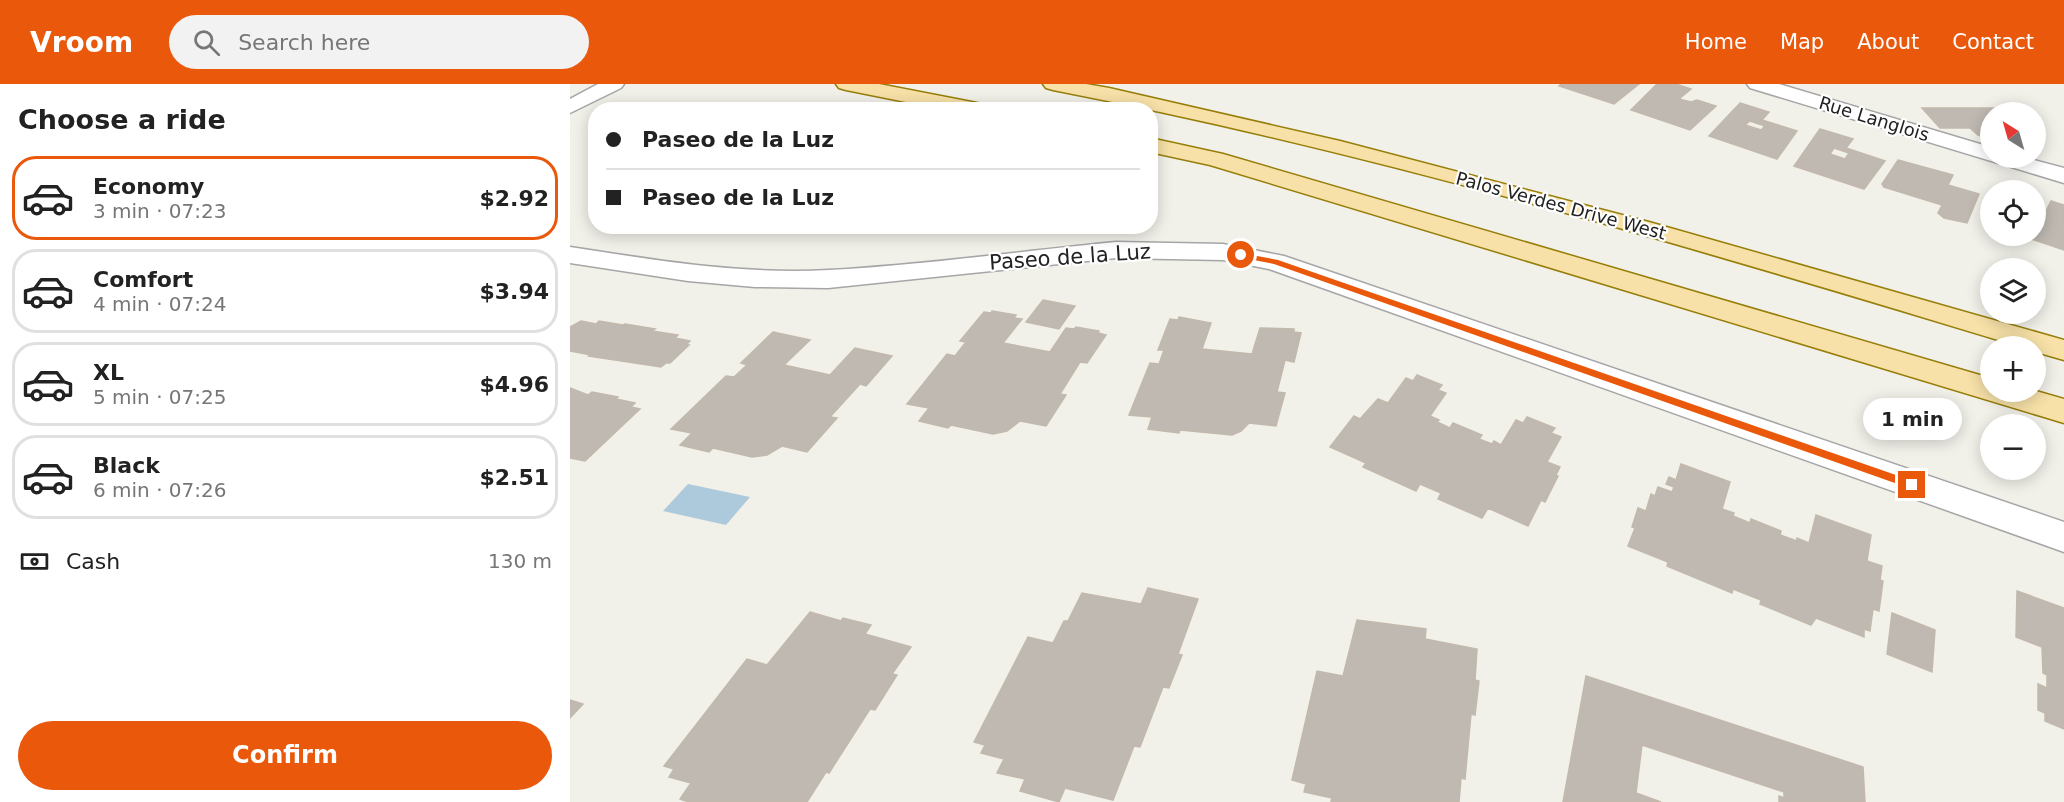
<!DOCTYPE html>
<html lang="en">
<head>
<meta charset="utf-8">
<style>
	body { margin:0; font-family:"DejaVu Sans",sans-serif; background:#f2f2f2; color:#222; height:100vh; display:flex; flex-direction:column; font-size:22px; white-space:nowrap }
	* { box-sizing:border-box; margin:0 }
	p { font-size:20px; color:#767676 }
	.icon { flex:none; width:33px; height:33px; fill:none; stroke:currentColor; stroke-width:2; stroke-linecap:round; stroke-linejoin:round }
	.map { position:relative; flex:1; overflow:hidden }
	.details { display:flex; flex-direction:column; background:#fff; width:570px }
	.details>* { flex:none }
	.top-card { position:absolute; left:18px; top:18px; width:570px; height:132px; border-radius:24px; box-shadow:0 3px 15px #0003; display:grid; align-content:center; height:132px; padding:0 18px; background:#fff }
	.needle { width:39px; rotate:323deg }
	.tools { position:absolute; left:1410px; top:18px; display:grid; gap:12px }
	.tools a { display:grid; place-items:center; width:66px; height:66px; border-radius:50%; background:#fff; box-shadow:0 3px 15px #0003; font-size:30px }
	.end { position:absolute; width:27px; height:27px; margin:-14px; border:8px solid #ea580c; background:#fff; box-shadow:0 0 0 3px #fff }
	.from { border-radius:50% }
	.bubble { position:absolute; height:42px; border-radius:21px; background:#fff; box-shadow:0 3px 15px #0003; font-size:20px; font-weight:600; line-height:42px; text-align:center }
	.top-card b { display:flex; align-items:center; gap:21px; height:57px; font-size:22px }
	.top-card b+b { border-top:2px solid #e0e0e0 }
	.top-card i { width:15px; height:15px; background:#222 }
	ul { padding:0; list-style:none }
	li { display:flex; align-items:center; gap:18px; height:84px; margin:0 12px 9px; padding:0 6px; border:3px solid #e0e0e0; border-radius:24px }
	li div { flex:1 }
	li b { display:block; font-size:22px }
	li em { font-style:normal; font-weight:600 }
	li.current { border-color:#ea580c }
	li>.icon { width:54px; height:54px; stroke-width:1.5 }
	h2 { padding:0 18px; font-size:27px; line-height:72px }
	.pay { display:flex; align-items:center; gap:15px; height:66px; padding:0 18px; font-size:22px }
	.pay p { margin-inline-start:auto }
	.cta { display:flex; gap:12px; margin-top:auto; padding:12px 18px }
	.cta a { flex:1; height:69px; border-radius:36px; background:#ea580c; color:#fff; font-size:24px; font-weight:600; line-height:69px; text-align:center }
	header { display:flex; align-items:center; gap:36px; box-sizing:border-box; height:84px; padding:0 30px; background:#ea580c; color:#fff }
	header strong { font-size:28px }
	nav { display:flex; gap:33px; margin-inline-start:auto; font-size:21px }
	.search { width:420px; height:54px; background:#f2f2f2; display:flex; align-items:center; gap:15px; box-sizing:border-box; padding:0 21px; border-radius:33px; color:#767676; font-size:22px }
	main { display:flex; flex:1; min-height:0 }
	.map>svg:first-child { display:block }
	.water { fill:#adcadc }
	.building { fill:#bfb9b2; stroke:#c2b9ac; stroke-width:1.5; fill-rule:evenodd }
	.lines { fill:none; stroke-linecap:round; stroke-linejoin:round }
	.minor-casing { stroke:#a6a6a6; stroke-width:3 }
	.major-casing { stroke:#977e09; stroke-width:3 }
	.minor { fill:#fff; fill-rule:evenodd }
	.major { fill:#f7e1a8; fill-rule:evenodd }
	.route { fill:#ea580c }
	.labels { text-anchor:middle; stroke-width:4.5; stroke-linejoin:round; paint-order:stroke }
	.far-street-label { font-size:18px; fill:#222; stroke:#fff }
	.street-label { font-size:21px; fill:#222; stroke:#fff }
</style>
</head>
<body>
<header>
<strong>Vroom</strong>
<div class="search"><svg class="icon" aria-label="search" viewBox="0 0 24 24"><circle cx="10" cy="10" r="6"/><path d="M15 15l6 6"/></svg>Search here</div>
<nav><a>Home</a><a>Map</a><a>About</a><a>Contact</a></nav>
</header>
<main>
<section class="details">
<h2>Choose a ride</h2>
<ul>
<li class="current"><svg class="icon" aria-label="car" viewBox="0 0 24 24"><path d="M5 17H2v-5l4-1 3-4h7l3 4 3 1v5h-3M9 17h6M6 11h13"/><circle cx="7" cy="17" r="2"/><circle cx="17" cy="17" r="2"/></svg><div><b>Economy</b><p>3 min · 07:23</p></div><em>$2.92</em></li>
<li><svg class="icon" aria-label="car" viewBox="0 0 24 24"><path d="M5 17H2v-5l4-1 3-4h7l3 4 3 1v5h-3M9 17h6M6 11h13"/><circle cx="7" cy="17" r="2"/><circle cx="17" cy="17" r="2"/></svg><div><b>Comfort</b><p>4 min · 07:24</p></div><em>$3.94</em></li>
<li><svg class="icon" aria-label="car" viewBox="0 0 24 24"><path d="M5 17H2v-5l4-1 3-4h7l3 4 3 1v5h-3M9 17h6M6 11h13"/><circle cx="7" cy="17" r="2"/><circle cx="17" cy="17" r="2"/></svg><div><b>XL</b><p>5 min · 07:25</p></div><em>$4.96</em></li>
<li><svg class="icon" aria-label="car" viewBox="0 0 24 24"><path d="M5 17H2v-5l4-1 3-4h7l3 4 3 1v5h-3M9 17h6M6 11h13"/><circle cx="7" cy="17" r="2"/><circle cx="17" cy="17" r="2"/></svg><div><b>Black</b><p>6 min · 07:26</p></div><em>$2.51</em></li>
</ul>
<div class="pay"><svg class="icon" aria-label="cash" viewBox="0 0 24 24"><path d="M3 7h18v10H3z"/><circle cx="12" cy="12" r="2"/></svg>Cash<p>130 m</p></div>
<div class="cta"><a>Confirm</a></div>
</section>
<div class="map">
<svg width="1494" height="718" viewBox="0 0 1494 718">
	<rect width="100%" height="100%" fill="#f1f0e9"/>
	<path class="water" d="M 118,400 L 180,413 L 156,441 L 93,427 Z"/>
	<g class="building">
		<path d="M 991,0 L 1069,0 L 1044,20 L 989,2 Z"/>
		<path d="M 1087,0 L 1106,0 L 1121,5 L 1109,15 L 1121,18 L 1127,16 L 1146,22 L 1120,46 L 1061,26 Z"/>
		<path d="M 1170,19 L 1199,28 L 1192,36 L 1227,47 L 1207,75 L 1139,52 ZM 1180,37 L 1195,42 L 1191,46 L 1175,41 Z"/>
		<path d="M 1352,24 L 1444,24 L 1449,28 L 1420,28 L 1420,54 L 1408,51 L 1400,44 L 1370,44 Z"/>
		<path d="M 1250,45 L 1283,55 L 1276,64 L 1315,77 L 1294,105 L 1224,82 ZM 1264,64 L 1279,69 L 1275,75 L 1260,70 Z"/>
		<path d="M 1328,76 L 1383,91 L 1378,101 L 1409,110 L 1397,139 L 1374,134 L 1368,129 L 1372,121 L 1314,103 L 1312,100 Z"/>
		<path d="M 1481,117 L 1494,121 L 1494,166 L 1452,152 L 1466,152 L 1466,126 L 1475,129 Z"/>
		<path d="M 473,216 L 505,222 L 489,245 L 456,238 Z"/>
		<path d="M 422,227 L 446,231 L 444,234 L 452,235 L 433,259 L 480,268 L 496,244 L 504,245 L 506,243 L 529,247 L 528,249 L 536,251 L 517,279 L 510,278 L 490,310 L 496,311 L 476,342 L 450,337 L 437,347 L 423,350 L 381,341 L 378,344 L 349,337 L 359,324 L 337,320 L 377,270 L 385,272 L 396,258 L 390,257 L 414,228 L 421,229 Z"/>
		<path d="M 609,233 L 641,239 L 632,265 L 682,270 L 690,244 L 724,245 L 724,248 L 731,249 L 724,278 L 715,276 L 707,308 L 715,309 L 706,342 L 679,339 L 671,347 L 662,351 L 610,346 L 609,349 L 578,345 L 582,333 L 559,331 L 580,279 L 589,280 L 594,266 L 588,266 L 600,235 L 608,236 Z"/>
		<path d="M 11,237 L 26,240 L 29,237 L 53,241 L 55,240 L 85,245 L 82,247 L 108,251 L 105,254 L 120,257 L 116,261 L 119,261 L 100,279 L 96,279 L 91,283 L 19,272 L 21,271 L 0,267 L 0,243 Z"/>
		<path d="M 203,248 L 240,256 L 214,281 L 260,291 L 285,264 L 322,272 L 296,302 L 290,300 L 260,333 L 267,334 L 237,368 L 212,362 L 197,371 L 182,373 L 143,364 L 139,368 L 110,361 L 122,349 L 101,345 L 156,292 L 164,293 L 177,281 L 171,279 Z"/>
		<path d="M 847,291 L 872,301 L 868,306 L 876,309 L 860,332 L 869,336 L 867,338 L 880,344 L 883,339 L 912,351 L 909,355 L 922,360 L 924,357 L 931,361 L 946,336 L 953,339 L 957,333 L 985,344 L 981,349 L 991,353 L 977,378 L 990,383 L 986,391 L 988,392 L 975,418 L 971,416 L 958,442 L 918,424 L 912,434 L 868,415 L 871,409 L 850,400 L 846,407 L 793,383 L 796,379 L 760,363 L 784,332 L 790,335 L 808,315 L 818,319 L 836,294 L 843,297 Z"/>
		<path d="M 0,304 L 18,311 L 22,308 L 48,313 L 46,315 L 65,319 L 61,323 L 70,325 L 15,377 L 0,374 Z"/>
		<path d="M 1111,380 L 1160,398 L 1152,425 L 1164,429 L 1163,432 L 1180,439 L 1181,435 L 1211,447 L 1210,451 L 1227,457 L 1227,454 L 1239,459 L 1246,431 L 1301,451 L 1297,477 L 1312,482 L 1310,496 L 1313,497 L 1309,527 L 1303,525 L 1300,547 L 1294,545 L 1294,553 L 1246,534 L 1241,541 L 1190,520 L 1191,516 L 1163,505 L 1162,509 L 1097,482 L 1098,478 L 1058,462 L 1065,444 L 1062,443 L 1068,424 L 1076,427 L 1081,410 L 1085,412 L 1088,403 L 1102,408 L 1104,403 L 1096,400 L 1099,393 L 1106,396 Z"/>
		<path d="M 578,504 L 628,515 L 608,570 L 612,571 L 599,604 L 593,603 L 570,663 L 564,662 L 543,716 L 495,704 L 489,718 L 450,707 L 455,695 L 427,689 L 434,675 L 411,669 L 415,661 L 404,658 L 458,553 L 483,559 L 494,537 L 498,537 L 512,509 L 571,520 Z"/>
		<path d="M 1447,507 L 1494,524 L 1494,645 L 1475,637 L 1475,629 L 1468,626 L 1468,600 L 1477,604 L 1477,591 L 1473,589 L 1472,563 L 1446,553 Z"/>
		<path d="M 240,528 L 271,537 L 273,534 L 301,541 L 295,550 L 341,563 L 322,590 L 327,591 L 305,626 L 300,625 L 259,689 L 256,688 L 237,718 L 119,718 L 110,715 L 121,699 L 99,693 L 104,685 L 94,682 L 177,575 L 197,581 Z"/>
		<path d="M 1322,529 L 1365,546 L 1362,588 L 1317,570 Z"/>
		<path d="M 787,536 L 856,545 L 855,555 L 907,565 L 905,596 L 909,597 L 905,631 L 901,630 L 895,695 L 891,694 L 889,718 L 761,718 L 762,714 L 734,708 L 736,700 L 722,696 L 747,587 L 773,592 Z"/>
		<path d="M 1016,592 L 1293,683 L 1295,718 L 1209,718 L 1209,712 L 1214,714 L 1214,708 L 1072,661 L 1066,709 L 1091,718 L 993,718 Z"/>
		<path d="M 0,616 L 13,620 L 0,634 Z"/>
	</g>
	<g class="lines">
		<defs>
			<g id="minor">
				<path d="M 28,0 L 54,0 L 51,4 L 0,29 L 0,15 Z"/>
				<path d="M 1177,0 L 1209,0 L 1420,63 L 1420,74 L 1456,74 L 1494,84 L 1494,99 L 1180,4 Z"/>
				<path d="M 546,158 L 653,160 L 714,172 L 1494,438 L 1494,468 L 699,185 L 653,176 L 546,174 L 258,204 L 185,203 L 118,197 L 0,179 L 0,163 C 85,176 172,191 259,186 C 355,181 451,167 546,158 Z"/>
			</g>
			<g id="major">
				<path d="M 266,0 L 309,0 L 412,20 L 420,21 L 422,26 L 376,26 L 276,6 L 269,4 Z"/>
				<path d="M 473,0 L 516,0 L 539,4 L 770,57 L 1079,138 L 1494,256 L 1494,276 L 1466,268 L 1466,262 L 1448,262 C 1131,166 809,69 483,6 L 476,4 Z"/>
				<path d="M 580,54 L 653,70 L 1420,294 L 1420,308 L 1466,307 L 1494,315 L 1494,339 L 640,81 L 580,68 Z"/>
			</g>
		</defs>
		<use href="#minor" class="minor-casing"/>
		<use href="#major" class="major-casing"/>
		<use href="#minor" class="minor"/>
		<use href="#major" class="major"/>
	</g>
	<path class="route" d="M 671,169 L 708,176 L 1346,398 L 1347,401 L 1346,404 L 1339,404 L 704,180 L 668,173 L 667,171 Z"/>
	<g class="labels">
		<g class="far-street-label">
			<text transform="translate(1304 35) rotate(17)" y="6">Rue Langlois</text>
			<text transform="translate(991 122) rotate(15)" y="6">Palos Verdes Drive West</text>
		</g>
		<g class="street-label">
			<text transform="translate(500 173) rotate(-4)" y="7">Paseo de la Luz</text>
		</g>
	</g>
</svg>
<div class="tools">
<a><svg class="needle" viewBox="-14 -14 28 28"><path d="M0-13l5 13h-10z" fill="#e53935"/><path d="M0 13l5-13h-10z" fill="#767676"/></svg></a>
<a><svg class="icon" aria-label="locate" viewBox="0 0 24 24"><circle cx="12" cy="12" r="6"/><path d="M12 2v4M12 18v4M2 12h4M18 12h4"/></svg></a>
<a><svg class="icon" aria-label="layers" viewBox="0 0 24 24"><path d="M12 4l9 5-9 5-9-5zM3 14l9 5 9-5"/></svg></a>
<a>+</a>
<a>−</a>
</div>
<i class="end from" style="left:671px;top:171px"></i>
<i class="end" style="left:1342px;top:401px"></i>
<div class="bubble" style="left:1293px;top:314px;width:99px">1 min</div>
<div class="top-card">
<b><i class="from"></i>Paseo de la Luz</b>
<b><i></i>Paseo de la Luz</b>
</div>
</div>
</main>
</body>
</html>
